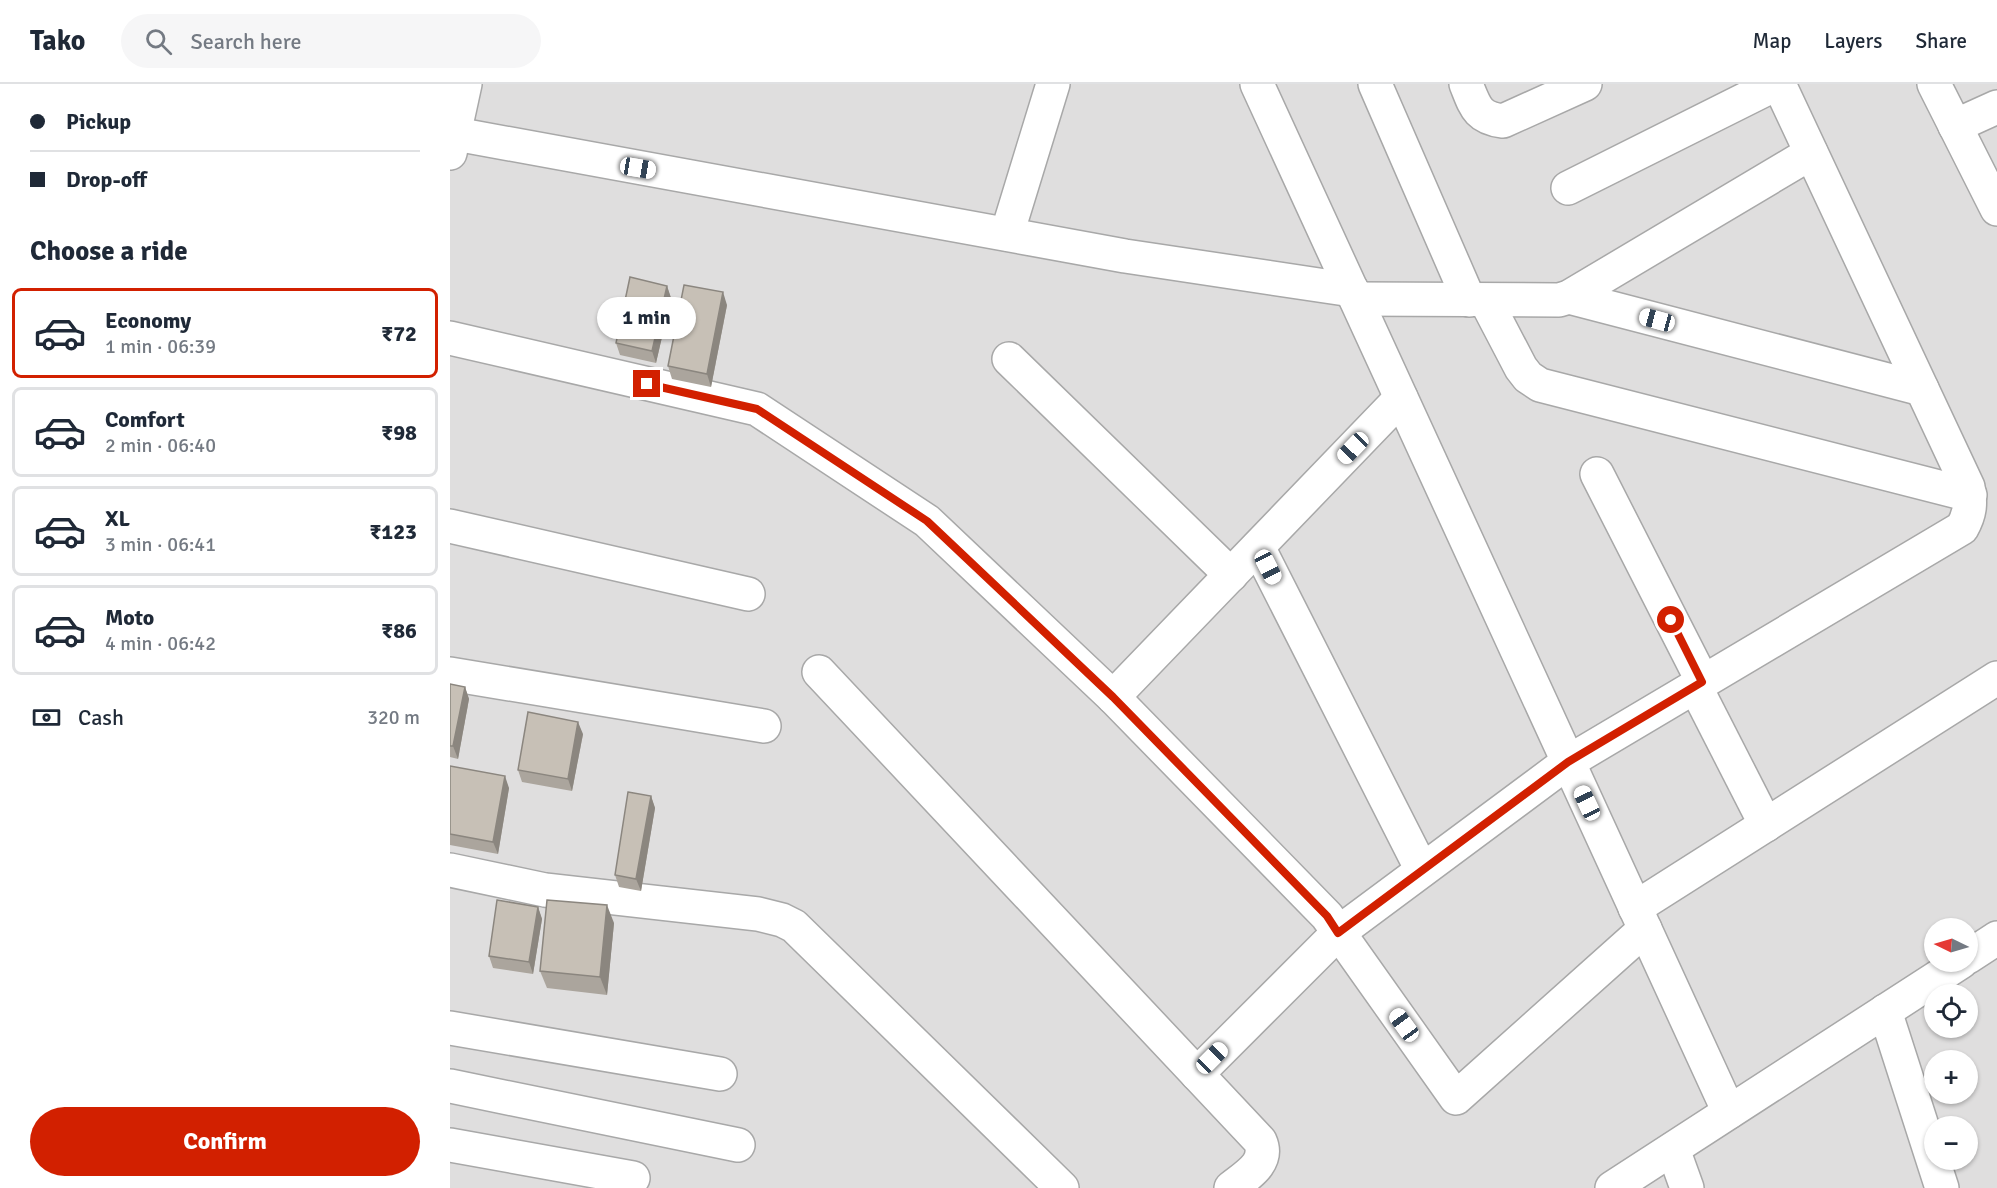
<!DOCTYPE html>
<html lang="en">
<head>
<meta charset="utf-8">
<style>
	body { margin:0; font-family:Signika,sans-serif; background:#f6f6f7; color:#1f2937; height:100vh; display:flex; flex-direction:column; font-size:22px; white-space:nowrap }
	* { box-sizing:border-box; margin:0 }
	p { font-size:20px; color:#747a83 }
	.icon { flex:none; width:33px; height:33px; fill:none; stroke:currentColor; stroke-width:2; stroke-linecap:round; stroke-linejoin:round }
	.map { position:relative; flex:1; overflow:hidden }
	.panel { display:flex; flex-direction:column; background:#fff; width:450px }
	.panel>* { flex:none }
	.banner { display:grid; align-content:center; height:132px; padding:0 30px; background:#fff }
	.needle { width:39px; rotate:275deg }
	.controls { position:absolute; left:1474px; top:834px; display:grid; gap:12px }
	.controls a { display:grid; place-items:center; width:54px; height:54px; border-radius:50%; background:#fff; box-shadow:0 2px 4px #0004; font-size:30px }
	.end { position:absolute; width:27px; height:27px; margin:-14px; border:8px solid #d22000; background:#fff; box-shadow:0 0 0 3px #fff }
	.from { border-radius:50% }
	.bubble { position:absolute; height:42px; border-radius:21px; background:#fff; box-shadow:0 2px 4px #0004; font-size:20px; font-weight:700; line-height:42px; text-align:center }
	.car { position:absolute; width:18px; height:36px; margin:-18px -9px; border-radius:8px; box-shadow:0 0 4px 2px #0007; background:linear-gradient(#fff 24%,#345 0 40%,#fff 0 76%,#345 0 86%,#fff 0) }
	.banner b { display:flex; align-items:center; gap:21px; height:57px; font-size:22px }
	.banner b+b { border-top:2px solid #e0e1e3 }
	.banner i { width:15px; height:15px; background:#1f2937 }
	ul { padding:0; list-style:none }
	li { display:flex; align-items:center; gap:18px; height:90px; margin:0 12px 9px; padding:0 18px; border:3px solid #e0e1e3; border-radius:9px }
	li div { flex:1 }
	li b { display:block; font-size:22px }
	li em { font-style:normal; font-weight:700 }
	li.selected { border-color:#d22000 }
	li>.icon { width:54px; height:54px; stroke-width:1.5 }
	h2 { padding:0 30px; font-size:27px; line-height:72px }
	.pay { display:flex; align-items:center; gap:15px; height:66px; padding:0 30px; font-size:22px }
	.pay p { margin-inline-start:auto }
	.button { display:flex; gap:12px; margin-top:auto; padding:12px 30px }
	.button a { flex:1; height:69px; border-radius:36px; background:#d22000; color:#fff; font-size:24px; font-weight:700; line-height:69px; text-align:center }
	header { display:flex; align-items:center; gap:36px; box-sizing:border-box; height:84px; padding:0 30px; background:#fff; border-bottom:2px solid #e0e1e3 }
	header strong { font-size:28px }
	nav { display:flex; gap:33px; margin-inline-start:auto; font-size:21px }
	.search { width:420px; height:54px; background:#f6f6f7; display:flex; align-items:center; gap:15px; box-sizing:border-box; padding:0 21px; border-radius:33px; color:#747a83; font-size:22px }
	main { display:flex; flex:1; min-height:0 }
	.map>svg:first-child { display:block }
	.residential { fill:#dfdede; fill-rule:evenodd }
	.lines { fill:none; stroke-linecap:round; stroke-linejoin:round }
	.minor-casing { stroke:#a8a8a8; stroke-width:36 }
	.tertiary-casing { stroke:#a8a8a8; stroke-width:36 }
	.minor { stroke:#fff; stroke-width:33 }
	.tertiary { stroke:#fff; stroke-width:33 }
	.wall { fill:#aba59d }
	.shaded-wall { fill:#8b867f }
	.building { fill:#c7c0b6; stroke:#8b867f; stroke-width:1.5 }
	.route { stroke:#d22000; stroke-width:8 }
</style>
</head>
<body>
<header>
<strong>Tako</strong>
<div class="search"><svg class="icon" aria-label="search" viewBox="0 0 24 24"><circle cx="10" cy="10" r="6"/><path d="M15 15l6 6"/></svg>Search here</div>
<nav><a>Map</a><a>Layers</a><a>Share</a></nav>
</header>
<main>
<section class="panel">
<div class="banner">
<b><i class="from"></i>Pickup</b>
<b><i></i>Drop-off</b>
</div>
<h2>Choose a ride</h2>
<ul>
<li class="selected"><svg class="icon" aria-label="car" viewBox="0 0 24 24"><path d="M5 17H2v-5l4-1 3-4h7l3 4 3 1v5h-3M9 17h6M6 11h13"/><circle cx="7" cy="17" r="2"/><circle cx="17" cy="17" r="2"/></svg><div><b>Economy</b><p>1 min · 06:39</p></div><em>₹72</em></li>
<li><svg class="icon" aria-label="car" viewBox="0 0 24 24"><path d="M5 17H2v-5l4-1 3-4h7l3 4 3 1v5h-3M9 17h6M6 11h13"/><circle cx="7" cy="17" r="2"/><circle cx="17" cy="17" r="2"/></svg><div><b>Comfort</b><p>2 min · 06:40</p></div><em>₹98</em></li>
<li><svg class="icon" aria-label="car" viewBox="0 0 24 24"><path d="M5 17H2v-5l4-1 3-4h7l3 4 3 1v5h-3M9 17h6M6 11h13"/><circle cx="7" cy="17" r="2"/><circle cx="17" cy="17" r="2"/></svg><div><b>XL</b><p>3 min · 06:41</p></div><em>₹123</em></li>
<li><svg class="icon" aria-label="car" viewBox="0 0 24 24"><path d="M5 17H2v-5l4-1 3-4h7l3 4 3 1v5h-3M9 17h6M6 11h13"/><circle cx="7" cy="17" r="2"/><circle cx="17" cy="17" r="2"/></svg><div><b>Moto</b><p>4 min · 06:42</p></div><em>₹86</em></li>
</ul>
<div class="pay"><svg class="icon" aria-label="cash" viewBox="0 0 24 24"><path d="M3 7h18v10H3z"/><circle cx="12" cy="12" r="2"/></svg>Cash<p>320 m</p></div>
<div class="button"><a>Confirm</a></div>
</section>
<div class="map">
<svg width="1547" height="1104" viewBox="0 0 1547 1104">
	<rect width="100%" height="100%" fill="#f2f0e7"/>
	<path class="residential" d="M 0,0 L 1547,0 L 1547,1104 L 0,1104 ZM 1485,844 L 1518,844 L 1518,878 L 1485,878 ZM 1485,910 L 1518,910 L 1518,944 L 1485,944 ZM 1485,976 L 1518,976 L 1518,1010 L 1485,1010 ZM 1485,1042 L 1518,1042 L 1518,1076 L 1485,1076 Z"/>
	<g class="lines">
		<defs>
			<g id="minor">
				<path d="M 807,0 L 1279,1028"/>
				<path d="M 925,0 L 1019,216"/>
				<path d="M 1016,0 C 1025,22 1027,34 1053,37 L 1135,0"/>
				<path d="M 1484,0 L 1547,125"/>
				<path d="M 1505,42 L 1547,23"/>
				<path d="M 0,49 L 675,172 L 902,206"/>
				<path d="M 0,69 L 15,0"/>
				<path d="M 1118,104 L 1326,0"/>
				<path d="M 557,150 L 603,0"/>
				<path d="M 1119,213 L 1472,305"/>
				<path d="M 906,215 L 1109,216 L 1119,213 L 1361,69"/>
				<path d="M 1036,217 L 1071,284 L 1078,293 L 1090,301 L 1520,411"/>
				<path d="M 0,254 L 307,325 L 477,437 L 663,613 L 877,832 L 1006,1014 L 1195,845"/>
				<path d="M 559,275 L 781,491"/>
				<path d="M 1147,390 L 1253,598"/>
				<path d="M 0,442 L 298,510"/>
				<path d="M 808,463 L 972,786"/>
				<path d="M 369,588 L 810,1057 C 820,1079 796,1092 781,1104"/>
				<path d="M 0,590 L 314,642"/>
				<path d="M 1245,602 L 1316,741"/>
				<path d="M 663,613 L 951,314"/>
				<path d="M 0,786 L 95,806 L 308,830 L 332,836 L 344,842 L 612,1104"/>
				<path d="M 1185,824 L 1547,594"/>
				<path d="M 1435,927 L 1492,1104"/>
				<path d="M 0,944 L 270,990"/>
				<path d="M 747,990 L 888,849 L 1118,678 L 1512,444 C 1520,430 1521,420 1518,403 L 1329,0"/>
				<path d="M 0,1002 L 288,1061"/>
				<path d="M 0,1061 L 183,1094"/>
				<path d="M 1223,1065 L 1237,1104"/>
			</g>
			<g id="tertiary">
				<path d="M 1518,873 L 1547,854"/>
				<path d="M 1162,1104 L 1511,878"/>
			</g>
		</defs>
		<use href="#minor" class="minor-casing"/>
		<use href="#tertiary" class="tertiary-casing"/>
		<use href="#minor" class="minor"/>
		<use href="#tertiary" class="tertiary"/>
	</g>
	<g class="wall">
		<path d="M 217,202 L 221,214 L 206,279 L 170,271 L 166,259 Z"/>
		<path d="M 277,221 L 261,303 L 222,295 L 218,282 Z"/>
		<path d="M 0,600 L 15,603 L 19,615 L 8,675 L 0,673 Z"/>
		<path d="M 133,650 L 122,707 L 72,698 L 68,686 Z"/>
		<path d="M 0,682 L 59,704 L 48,770 L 0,761 Z"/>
		<path d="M 201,712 L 205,724 L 191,807 L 169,803 L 165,791 Z"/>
		<path d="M 88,823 L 92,835 L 83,890 L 43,884 L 39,872 Z"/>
		<path d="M 164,839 L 157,911 L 97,904 L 90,887 Z"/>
	</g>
	<g class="shaded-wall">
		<path d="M 217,202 L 221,214 L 206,279 L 202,267 Z"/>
		<path d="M 273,208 L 277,221 L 261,303 L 257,290 Z"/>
		<path d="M 15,603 L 19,615 L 8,675 L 3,662 Z"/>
		<path d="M 128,638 L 133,650 L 122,707 L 118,695 Z"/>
		<path d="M 55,692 L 59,704 L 48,770 L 43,758 Z"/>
		<path d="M 201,712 L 205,724 L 191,807 L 186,795 Z"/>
		<path d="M 157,821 L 164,839 L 157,911 L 150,893 Z"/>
		<path d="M 88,823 L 92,835 L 83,890 L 79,878 Z"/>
	</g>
	<g class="building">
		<path d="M 180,193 L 217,202 L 202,267 L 166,259 Z"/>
		<path d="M 234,201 L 273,208 L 257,290 L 218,282 Z"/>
		<path d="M 0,600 L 15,603 L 3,662 L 0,662 Z"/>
		<path d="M 78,628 L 128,638 L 118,695 L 68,686 Z"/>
		<path d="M 0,682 L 55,692 L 43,758 L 0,750 Z"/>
		<path d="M 178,708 L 201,712 L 186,795 L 165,791 Z"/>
		<path d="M 47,816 L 88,823 L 79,878 L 39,872 Z"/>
		<path d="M 97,816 L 157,821 L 150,893 L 90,887 Z"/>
	</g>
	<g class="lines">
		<path class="route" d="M 197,300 L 307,325 L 477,437 L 663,613 L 877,832 L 888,849 L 1118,678 L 1252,598 L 1221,536"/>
	</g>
</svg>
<div class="controls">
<a><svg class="needle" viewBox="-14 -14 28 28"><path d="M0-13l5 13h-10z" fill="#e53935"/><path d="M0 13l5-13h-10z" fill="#747a83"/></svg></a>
<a><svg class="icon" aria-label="locate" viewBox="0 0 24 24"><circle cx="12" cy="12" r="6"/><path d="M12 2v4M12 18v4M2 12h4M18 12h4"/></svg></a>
<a>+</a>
<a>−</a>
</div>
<i class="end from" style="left:1221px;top:536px"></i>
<i class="end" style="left:197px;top:300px"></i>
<div class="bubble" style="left:147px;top:213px;width:99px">1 min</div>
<i class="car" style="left:188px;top:84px;rotate:100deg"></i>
<i class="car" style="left:1207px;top:236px;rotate:285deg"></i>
<i class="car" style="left:903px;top:364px;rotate:224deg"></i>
<i class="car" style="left:818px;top:483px;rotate:153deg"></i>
<i class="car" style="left:1137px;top:719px;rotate:335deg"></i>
<i class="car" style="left:954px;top:941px;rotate:324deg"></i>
<i class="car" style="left:762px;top:974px;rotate:45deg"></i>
</div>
</main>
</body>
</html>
